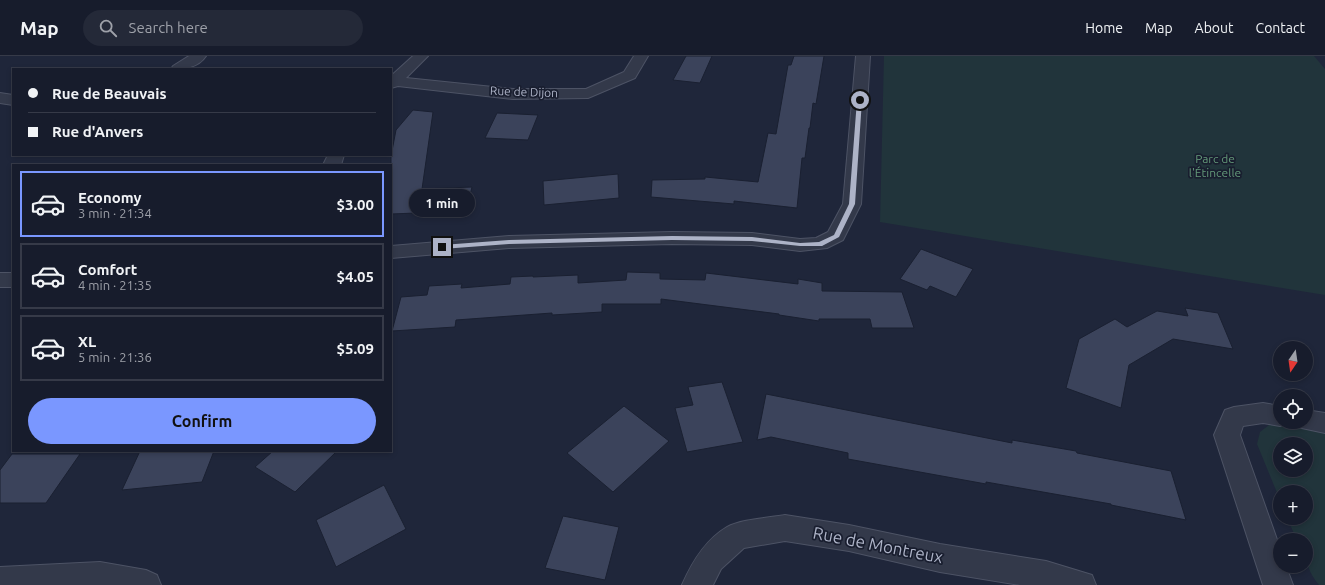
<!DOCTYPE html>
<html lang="en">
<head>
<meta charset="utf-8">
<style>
	body { margin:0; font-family:Ubuntu,sans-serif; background:#242938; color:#f1f3f6; height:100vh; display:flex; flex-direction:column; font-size:15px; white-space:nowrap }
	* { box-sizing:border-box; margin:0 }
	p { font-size:13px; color:#9ea1a9 }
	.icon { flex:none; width:22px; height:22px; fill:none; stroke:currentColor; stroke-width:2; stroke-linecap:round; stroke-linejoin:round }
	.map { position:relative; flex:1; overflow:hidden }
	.side { position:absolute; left:12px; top:108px; width:380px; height:288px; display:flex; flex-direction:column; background:#171c2c; border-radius:0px; box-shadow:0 2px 6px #0003,0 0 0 1px #363a48 }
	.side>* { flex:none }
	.banner { position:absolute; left:12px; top:12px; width:380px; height:88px; border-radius:0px; box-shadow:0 2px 6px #0003,0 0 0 1px #363a48; display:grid; align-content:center; height:88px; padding:0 16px; background:#171c2c }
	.needle { width:26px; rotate:193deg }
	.fabs { position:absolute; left:1273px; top:285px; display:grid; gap:8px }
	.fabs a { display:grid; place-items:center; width:40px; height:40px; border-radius:50%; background:#171c2c; box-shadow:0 2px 6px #0003,0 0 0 1px #363a48; font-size:20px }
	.end { position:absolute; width:18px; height:18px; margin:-9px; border:5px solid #adb3c7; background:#111; box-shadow:0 0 0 2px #111 }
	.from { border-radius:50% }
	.bubble { position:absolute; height:28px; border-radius:14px; background:#171c2c; box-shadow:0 2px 6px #0003,0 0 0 1px #363a48; font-size:13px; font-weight:700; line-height:28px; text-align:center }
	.banner b { display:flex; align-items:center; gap:14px; height:38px; font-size:15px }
	.banner b+b { border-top:1px solid #363a48 }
	.banner i { width:10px; height:10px; background:#f1f3f6 }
	ul { padding:7px 0 0; list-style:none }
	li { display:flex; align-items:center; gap:12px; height:66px; margin:0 8px 6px; padding:0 8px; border:2px solid #363a48; border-radius:0px }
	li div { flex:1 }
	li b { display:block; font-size:15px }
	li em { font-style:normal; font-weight:700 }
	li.selected { border-color:#7a97ff }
	li>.icon { width:36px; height:36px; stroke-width:1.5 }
	.primary-button { display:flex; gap:8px; margin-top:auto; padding:8px 16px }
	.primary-button a { flex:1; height:46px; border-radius:24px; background:#7a97ff; color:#111; font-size:16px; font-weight:700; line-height:46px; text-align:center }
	header { display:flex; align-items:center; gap:24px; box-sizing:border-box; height:56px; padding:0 20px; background:#171c2c; border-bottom:1px solid #363a48 }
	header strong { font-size:19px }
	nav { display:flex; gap:22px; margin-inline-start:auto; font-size:14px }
	.search { width:280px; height:36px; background:#242938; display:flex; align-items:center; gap:10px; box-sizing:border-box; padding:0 14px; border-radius:22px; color:#9ea1a9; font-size:15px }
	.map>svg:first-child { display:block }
	.green { fill:#21343b; fill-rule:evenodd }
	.building { fill:#3b435b; stroke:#1a2031 }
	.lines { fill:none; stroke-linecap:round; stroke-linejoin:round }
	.street-casing { stroke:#4d5365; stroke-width:2 }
	.street { fill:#33394a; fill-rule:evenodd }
	.route { fill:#adb3c7 }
	.labels { text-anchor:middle; stroke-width:3.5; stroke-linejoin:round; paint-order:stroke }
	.far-street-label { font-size:12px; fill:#adb3c7; stroke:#191e2f }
	.far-park-label { font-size:12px; fill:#639979; stroke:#191e2f }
	.near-street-label { font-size:17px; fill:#adb3c7; stroke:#191e2f }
</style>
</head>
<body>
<header>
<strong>Map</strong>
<div class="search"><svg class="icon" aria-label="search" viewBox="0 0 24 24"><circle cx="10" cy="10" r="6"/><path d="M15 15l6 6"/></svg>Search here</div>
<nav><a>Home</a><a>Map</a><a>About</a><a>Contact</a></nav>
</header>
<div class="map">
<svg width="1325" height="529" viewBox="0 0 1325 529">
	<rect width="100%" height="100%" fill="#1f263a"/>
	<g class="green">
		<path d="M 884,0 L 1314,0 L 1325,13 L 1325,239 L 880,166 Z"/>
		<path d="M 1291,368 L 1325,378 L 1325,529 L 1319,529 C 1306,513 1306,504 1306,484 L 1297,484 L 1287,462 L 1306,462 L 1306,436 L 1280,436 L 1280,444 L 1257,388 L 1260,376 L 1269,369 ZM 1280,388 L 1306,388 L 1306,414 L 1280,414 Z"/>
	</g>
	<g class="building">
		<path d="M 686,0 L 712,0 L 700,27 L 673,24 Z"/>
		<path d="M 794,0 L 824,0 L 816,48 L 813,47 L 810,72 L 809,72 L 805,102 L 802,102 L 797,152 L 734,145 L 734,148 L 651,141 L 652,124 L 705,123 L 705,121 L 758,126 L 768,77 L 776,78 L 788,9 L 791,9 Z"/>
		<path d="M 413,54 L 433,56 L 422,133 L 472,131 L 466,155 L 391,158 L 391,100 L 396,74 Z"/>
		<path d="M 497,57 L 538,59 L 528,84 L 485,82 Z"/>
		<path d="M 618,118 L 619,142 L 544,149 L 543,125 Z"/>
		<path d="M 921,193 L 973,213 L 956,241 L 930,230 L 927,234 L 900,223 Z"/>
		<path d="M 627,216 L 660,217 L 660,223 L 705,224 L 706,217 L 798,228 L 798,223 L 822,227 L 822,235 L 902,236 L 914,272 L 872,272 L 870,263 L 819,263 L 819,265 L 779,259 L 779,258 L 661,243 L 661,248 L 602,248 L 602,256 L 552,259 L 552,257 L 456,264 L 455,271 L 392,275 L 401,241 L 427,239 L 429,230 L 462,228 L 461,232 L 510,228 L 511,221 L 533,220 L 533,221 L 578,219 L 578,227 L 626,224 Z"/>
		<path d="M 1185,252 L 1218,257 L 1233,293 L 1173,283 L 1129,309 L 1121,352 L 1066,332 L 1079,283 L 1115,263 L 1127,271 L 1157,255 L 1188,260 Z"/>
		<path d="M 722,326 L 743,386 L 687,396 L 675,352 L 693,349 L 688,331 Z"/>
		<path d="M 766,338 L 1012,387 L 1012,384 L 1076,395 L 1077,397 L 1171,415 L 1186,464 L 1111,449 L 1111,448 L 986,426 L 986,428 L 848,403 L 848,397 L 771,381 L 757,384 Z"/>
		<path d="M 624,350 L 669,385 L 613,436 L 567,397 Z"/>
		<path d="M 140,395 L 214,395 L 202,426 L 122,434 Z"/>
		<path d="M 273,395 L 337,395 L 295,436 L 255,411 Z"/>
		<path d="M 12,398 L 80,398 L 46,447 L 0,447 L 0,414 Z"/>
		<path d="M 384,429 L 406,473 L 336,511 L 316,464 Z"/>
		<path d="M 563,460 L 619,471 L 605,524 L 545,512 Z"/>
	</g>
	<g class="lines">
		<defs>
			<g id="street">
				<path d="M 189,0 L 206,0 C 198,12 184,13 171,13 L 173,10 Z"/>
				<path d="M 413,0 L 428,0 L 406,22 L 513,33 L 586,33 L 624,16 L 634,0 L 648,0 L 635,22 L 588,42 L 513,43 L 398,30 L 391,32 L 391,20 Z"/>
				<path d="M 856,0 L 870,0 L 861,148 L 843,184 L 827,192 L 800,195 L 752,189 L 672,188 L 509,192 L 391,202 L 391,190 L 509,180 L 672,176 L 752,177 L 800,183 L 816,182 L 828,176 L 843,148 Z"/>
				<path d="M 0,37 L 13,39 L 13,49 L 0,47 Z"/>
				<path d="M 328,99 L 344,99 L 341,109 L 323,109 Z"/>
				<rect x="0" y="217" width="13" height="14"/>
				<path d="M 1263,347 L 1280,350 L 1280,366 L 1289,367 L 1280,370 L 1263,367 L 1243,370 L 1240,379 L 1280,492 L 1280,510 L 1286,510 L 1293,529 L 1263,529 L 1214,379 L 1225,354 L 1234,351 Z"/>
				<path d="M 1306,354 L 1325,357 L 1325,377 L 1297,371 L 1295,366 L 1306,366 Z"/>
				<path d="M 785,459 L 849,469 L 940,488 L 1046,505 L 1092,519 L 1096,529 L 1020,529 L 940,516 L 849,495 L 785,485 L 744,492 L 721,513 L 713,529 L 682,529 C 692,506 705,484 727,471 C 741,463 769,462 785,459 Z"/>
				<path d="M 100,506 L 146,514 L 157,519 L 161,529 L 0,529 L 0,511 Z"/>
			</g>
		</defs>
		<use href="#street" class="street-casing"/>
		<use href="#street" class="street"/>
	</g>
	<path class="route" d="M 860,43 L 862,44 L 855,148 L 839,181 L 822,190 L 800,190 L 752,185 L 672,184 L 509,188 L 442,193 L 439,191 L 442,189 L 509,184 L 672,180 L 752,181 L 800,187 L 819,186 L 834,179 L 849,148 L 857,44 Z"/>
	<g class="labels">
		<g class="far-street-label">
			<text transform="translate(524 36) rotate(2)" y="4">Rue de Dijon</text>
		</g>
		<g class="far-park-label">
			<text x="1215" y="107">Parc de<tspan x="1215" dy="14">l'Étincelle</tspan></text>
		</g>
		<g class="near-street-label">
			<text transform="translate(878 489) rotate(11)" y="6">Rue de Montreux</text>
		</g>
	</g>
</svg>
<div class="fabs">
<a><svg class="needle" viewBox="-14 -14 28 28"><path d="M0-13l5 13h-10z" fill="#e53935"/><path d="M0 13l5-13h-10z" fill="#9ea1a9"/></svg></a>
<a><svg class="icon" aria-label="locate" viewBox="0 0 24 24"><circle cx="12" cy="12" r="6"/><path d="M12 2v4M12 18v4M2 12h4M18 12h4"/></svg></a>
<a><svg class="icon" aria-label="layers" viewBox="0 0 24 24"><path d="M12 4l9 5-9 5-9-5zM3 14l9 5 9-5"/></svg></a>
<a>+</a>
<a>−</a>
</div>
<i class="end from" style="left:860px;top:44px"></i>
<i class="end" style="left:442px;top:191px"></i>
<div class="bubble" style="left:409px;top:133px;width:66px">1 min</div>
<div class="banner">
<b><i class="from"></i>Rue de Beauvais</b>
<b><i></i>Rue d'Anvers</b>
</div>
<section class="side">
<ul>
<li class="selected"><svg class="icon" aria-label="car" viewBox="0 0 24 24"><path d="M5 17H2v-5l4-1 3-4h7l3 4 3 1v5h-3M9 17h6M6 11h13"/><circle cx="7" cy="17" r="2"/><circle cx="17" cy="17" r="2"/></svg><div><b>Economy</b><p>3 min · 21:34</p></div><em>$3.00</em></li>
<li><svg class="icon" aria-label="car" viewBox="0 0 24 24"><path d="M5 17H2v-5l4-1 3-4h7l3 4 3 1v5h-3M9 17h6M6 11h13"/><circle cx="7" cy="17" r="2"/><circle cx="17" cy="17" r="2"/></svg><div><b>Comfort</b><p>4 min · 21:35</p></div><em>$4.05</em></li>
<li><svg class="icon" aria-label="car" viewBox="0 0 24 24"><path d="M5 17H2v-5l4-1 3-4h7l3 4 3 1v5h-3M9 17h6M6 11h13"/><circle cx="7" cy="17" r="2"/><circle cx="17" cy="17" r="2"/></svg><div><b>XL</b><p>5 min · 21:36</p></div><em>$5.09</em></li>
</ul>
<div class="primary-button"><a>Confirm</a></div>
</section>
</div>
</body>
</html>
